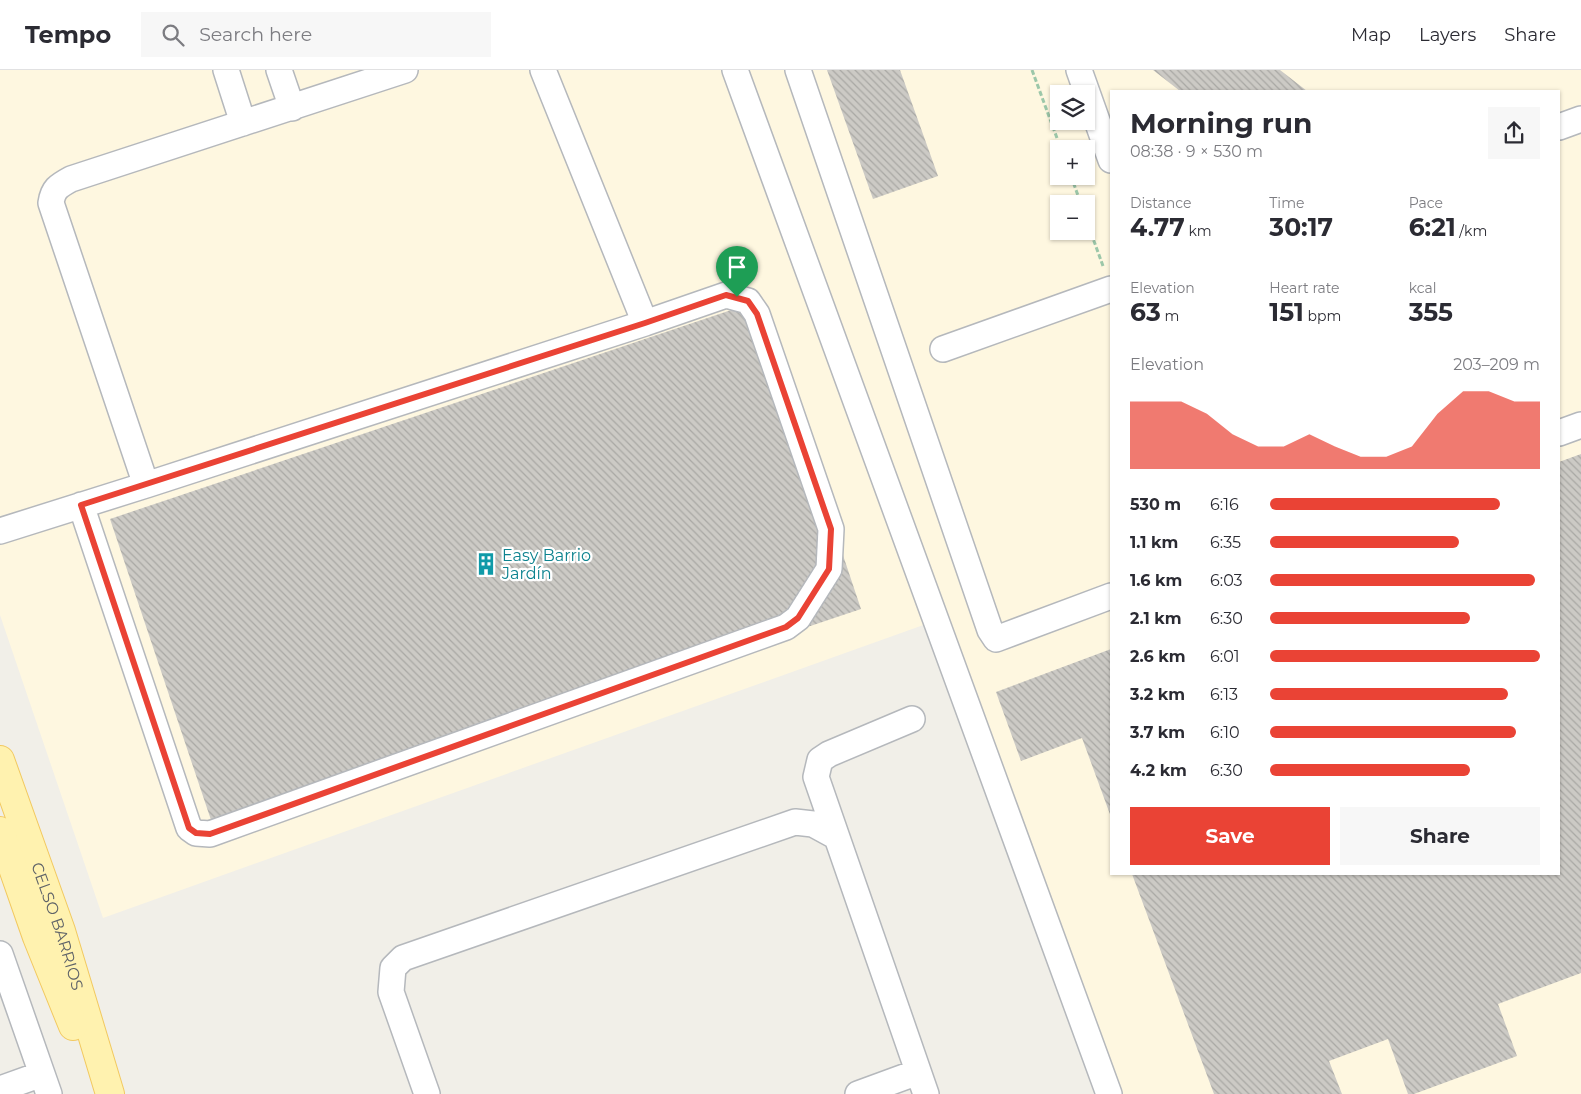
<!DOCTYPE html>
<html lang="en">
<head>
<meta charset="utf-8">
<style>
  body { margin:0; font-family:Montserrat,sans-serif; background:#f7f7f7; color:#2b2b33; height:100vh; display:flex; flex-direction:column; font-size:19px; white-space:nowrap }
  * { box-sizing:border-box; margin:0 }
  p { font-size:16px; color:#7c7c81 }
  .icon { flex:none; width:28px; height:28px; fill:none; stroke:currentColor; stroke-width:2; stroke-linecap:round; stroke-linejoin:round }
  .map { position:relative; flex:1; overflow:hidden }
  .details { position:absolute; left:1110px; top:20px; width:450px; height:785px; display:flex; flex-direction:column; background:#fff; border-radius:0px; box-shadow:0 1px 4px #0004 }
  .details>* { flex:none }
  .controls { position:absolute; left:1050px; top:15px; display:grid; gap:10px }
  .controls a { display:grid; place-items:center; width:45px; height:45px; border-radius:0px; background:#fff; box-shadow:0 1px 4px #0004; font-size:25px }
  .pin { position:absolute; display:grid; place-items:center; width:42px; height:42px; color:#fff; margin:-51px -21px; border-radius:50% 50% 50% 0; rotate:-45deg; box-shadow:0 0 5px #0007 }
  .pin .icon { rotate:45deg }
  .round { display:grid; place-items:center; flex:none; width:52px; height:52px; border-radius:0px; background:#f7f7f7 }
  .headline { display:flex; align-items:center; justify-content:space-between; height:85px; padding:0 20px }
  h1 { font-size:28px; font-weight:700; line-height:38px }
  .metrics { display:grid; grid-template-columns:repeat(3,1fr); gap:8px; height:85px; padding:5px 20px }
  .metrics div { display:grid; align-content:center }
  .metrics b { font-size:25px; font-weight:700 }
  .metrics small { font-size:14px; font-weight:400 }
  .metrics p { font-size:14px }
  .chart { height:140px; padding:10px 20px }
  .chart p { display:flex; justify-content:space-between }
  .chart svg { width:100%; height:90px; margin-top:5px; fill:#ea4335; opacity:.7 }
  .cta { display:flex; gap:10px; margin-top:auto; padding:10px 20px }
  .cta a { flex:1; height:58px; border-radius:0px; background:#ea4335; color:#fff; font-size:20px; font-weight:700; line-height:58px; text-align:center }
  .cta a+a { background:#f7f7f7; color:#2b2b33 }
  ul { padding:0 20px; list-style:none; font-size:16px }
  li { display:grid; grid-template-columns:80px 60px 1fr; align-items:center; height:38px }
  li i { height:12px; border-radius:6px; background:#ea4335 }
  header { display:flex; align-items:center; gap:30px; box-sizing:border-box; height:70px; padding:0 25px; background:#fff; border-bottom:1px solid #e1e1e2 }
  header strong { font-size:24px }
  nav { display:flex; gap:28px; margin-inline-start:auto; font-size:18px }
  .search { width:350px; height:45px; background:#f7f7f7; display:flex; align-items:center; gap:12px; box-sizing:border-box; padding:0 18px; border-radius:0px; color:#7c7c81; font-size:19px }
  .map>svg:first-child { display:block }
</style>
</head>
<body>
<header>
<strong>Tempo</strong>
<div class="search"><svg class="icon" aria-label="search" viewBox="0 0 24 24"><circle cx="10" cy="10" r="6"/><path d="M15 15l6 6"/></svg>Search here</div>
<nav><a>Map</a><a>Layers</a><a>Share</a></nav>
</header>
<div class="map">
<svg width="1581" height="1024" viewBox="0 0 1581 1024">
  <defs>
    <pattern id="building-back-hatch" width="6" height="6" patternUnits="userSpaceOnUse" patternTransform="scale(1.25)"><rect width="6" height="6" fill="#cccac5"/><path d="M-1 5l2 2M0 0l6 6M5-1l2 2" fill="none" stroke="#a9a8a4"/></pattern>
  </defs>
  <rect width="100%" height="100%" fill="#f1efe8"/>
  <path fill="#fef7e0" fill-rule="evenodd" d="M 0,0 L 1581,0 L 1581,1024 L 1102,1024 L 929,553 L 103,848 L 0,545 ZM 1111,21 L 1559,21 L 1559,804 L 1111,804 ZM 1059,24 L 1086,24 L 1086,51 L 1059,51 ZM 1059,79 L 1086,79 L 1086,106 L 1059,106 ZM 1059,134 L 1086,134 L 1086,161 L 1059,161 Z"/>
  <path fill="url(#building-back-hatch)" d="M 827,0 L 900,0 L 938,106 L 873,129 Z
    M 1153,0 L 1280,0 L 1307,21 L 1180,21 Z
    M 758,231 L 861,539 L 213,756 L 110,449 Z
    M 1581,384 L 1581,903 L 1498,934 L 1517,986 L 1414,1024 L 1408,1024 L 1388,969 L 1329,991 L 1342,1024 L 1214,1024 L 1132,804 L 1559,804 L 1559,392 Z
    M 1111,579 L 1111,747 L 1082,668 L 1021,691 L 996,622 Z"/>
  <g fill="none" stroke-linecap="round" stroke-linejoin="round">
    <defs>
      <path id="minor" d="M 226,0 L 243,53
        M 279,0 L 292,38
        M 405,0 L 71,109 C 58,116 53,119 51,133 L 146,415 L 645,253 L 543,0
        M 735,0 L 1109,1024
        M 798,0 L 990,560 L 996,569 L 1111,526
        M 1079,0 L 1111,90
        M 1559,57 L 1581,49
        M 943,279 L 1111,219
        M 1559,363 L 1581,355
        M 81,435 L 189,758 L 196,763 L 210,764 L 786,557 L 798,548 L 829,499 L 831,459 L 757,244 L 748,231 L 726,225 L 645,253
        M 0,461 L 146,415
        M 912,649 L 829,684 L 820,690 L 816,707 L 926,1024
        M 0,884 L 49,1024
        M 0,1019 L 42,1004
        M 427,1024 L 391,922 L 393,898 L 403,888 L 795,752 L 813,754 L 835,766
        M 858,1024 L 918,1002"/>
      <g id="major">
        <path id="s1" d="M 0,690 L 61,861 L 110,1024"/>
        <path d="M 0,761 L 37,867 L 73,956"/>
      </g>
    </defs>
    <use href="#minor" stroke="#b5b8bc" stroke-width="28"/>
    <use href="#major" stroke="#f2c960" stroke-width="30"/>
    <path stroke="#9cc7a9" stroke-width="3" stroke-dasharray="5 2.5" stroke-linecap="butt" d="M 1032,0 L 1061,79
      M 1071,106 L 1081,134
      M 1086,149 L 1103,196"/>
    <use href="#minor" stroke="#fff" stroke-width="25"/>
    <use href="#major" stroke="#fff2af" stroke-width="28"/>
  </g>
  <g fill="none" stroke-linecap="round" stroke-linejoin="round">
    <defs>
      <path id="route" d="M 726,225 L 748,231 L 757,244 L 831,459 L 829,499 L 798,548 L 786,557 L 210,764 L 196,763 L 189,758 L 81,435 L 645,253 Z"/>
    </defs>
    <use href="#route" stroke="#fff" stroke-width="10"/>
    <use href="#route" stroke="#ea4335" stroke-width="6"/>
  </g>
  <defs>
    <symbol id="building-bare" viewBox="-9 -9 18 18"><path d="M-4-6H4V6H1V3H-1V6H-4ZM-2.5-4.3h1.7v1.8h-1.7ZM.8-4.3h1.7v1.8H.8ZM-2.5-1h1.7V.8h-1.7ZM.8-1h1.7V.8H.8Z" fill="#0f9aa8" stroke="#fff" stroke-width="2.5" paint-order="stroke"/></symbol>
  </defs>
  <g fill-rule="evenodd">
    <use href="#building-bare" x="470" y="478" width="32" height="32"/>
  </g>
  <g text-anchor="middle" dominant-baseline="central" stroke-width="4.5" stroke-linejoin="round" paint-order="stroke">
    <g font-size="16" fill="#0d838f" stroke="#fff" text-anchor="start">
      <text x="502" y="485">Easy Barrio<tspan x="502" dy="18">Jardín</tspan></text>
    </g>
    <g font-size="16" fill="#5f6368" stroke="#fff">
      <text stroke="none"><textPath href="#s1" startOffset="176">CELSO BARRIOS</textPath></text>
    </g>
  </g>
</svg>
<div class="controls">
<a><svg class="icon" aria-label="layers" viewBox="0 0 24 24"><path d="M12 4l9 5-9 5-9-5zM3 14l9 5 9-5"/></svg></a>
<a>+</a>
<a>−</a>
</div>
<div class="pin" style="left:737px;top:227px;background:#1e9e55"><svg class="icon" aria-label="arrive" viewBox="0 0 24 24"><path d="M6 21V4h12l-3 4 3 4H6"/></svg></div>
<section class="details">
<div class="headline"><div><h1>Morning run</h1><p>08:38 · 9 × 530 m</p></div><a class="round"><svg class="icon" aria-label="share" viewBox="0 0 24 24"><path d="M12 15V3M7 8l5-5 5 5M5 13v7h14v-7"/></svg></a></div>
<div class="metrics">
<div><p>Distance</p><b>4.77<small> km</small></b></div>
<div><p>Time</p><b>30:17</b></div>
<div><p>Pace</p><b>6:21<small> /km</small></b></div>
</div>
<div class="metrics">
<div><p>Elevation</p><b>63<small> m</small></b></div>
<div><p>Heart rate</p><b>151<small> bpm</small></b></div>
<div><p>kcal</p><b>355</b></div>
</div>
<div class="chart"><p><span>Elevation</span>203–209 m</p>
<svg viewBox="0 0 160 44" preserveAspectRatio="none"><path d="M0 44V11L10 11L20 11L30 17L40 27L50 33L60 33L70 27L80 33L90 38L100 38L110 33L120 17L130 6L140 6L150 11L160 11V44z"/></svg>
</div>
<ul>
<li><b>530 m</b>6:16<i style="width:85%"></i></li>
<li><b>1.1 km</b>6:35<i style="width:70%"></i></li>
<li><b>1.6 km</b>6:03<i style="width:98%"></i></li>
<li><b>2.1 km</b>6:30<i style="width:74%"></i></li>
<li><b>2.6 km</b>6:01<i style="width:100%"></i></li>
<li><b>3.2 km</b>6:13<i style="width:88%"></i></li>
<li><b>3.7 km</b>6:10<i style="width:91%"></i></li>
<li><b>4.2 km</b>6:30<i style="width:74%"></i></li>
</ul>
<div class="cta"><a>Save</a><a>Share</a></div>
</section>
</div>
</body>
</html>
